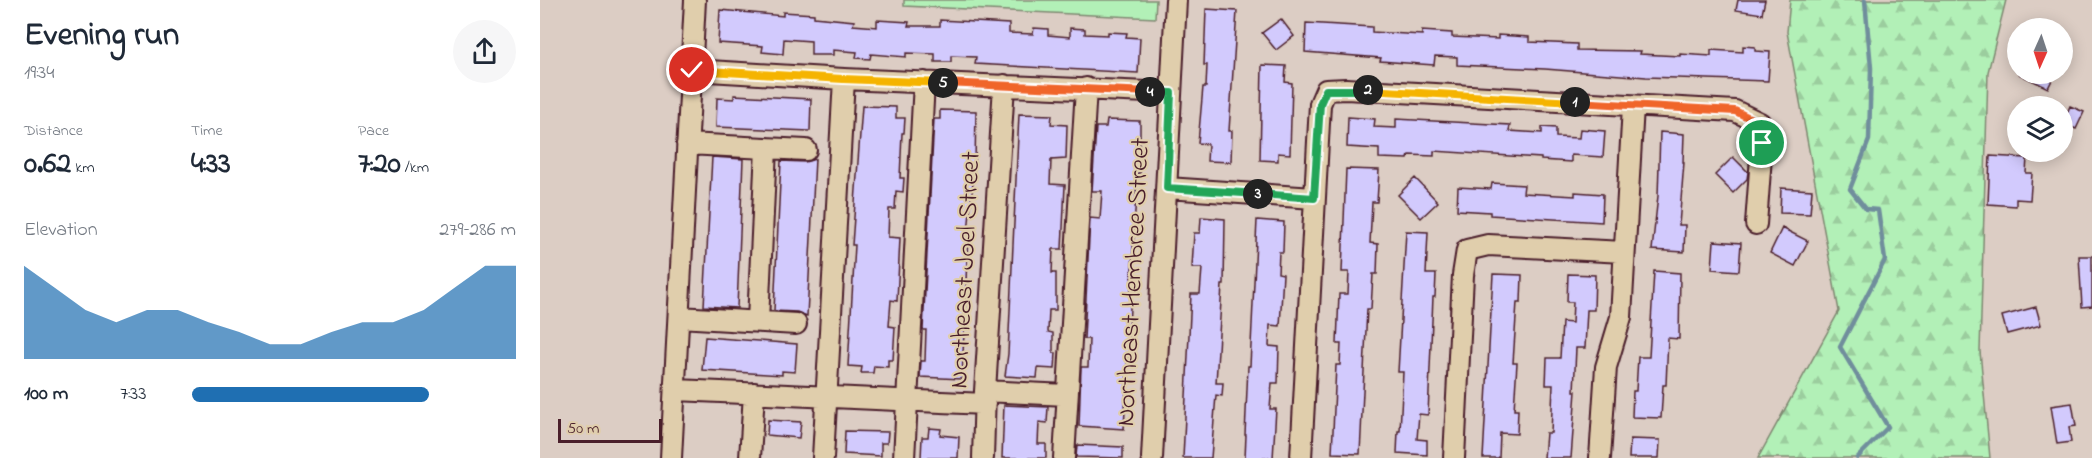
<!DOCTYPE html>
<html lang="en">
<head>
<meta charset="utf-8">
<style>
  body { margin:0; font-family:"Indie Flower",sans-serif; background:#f6f6f7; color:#1f2937; height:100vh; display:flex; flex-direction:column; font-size:22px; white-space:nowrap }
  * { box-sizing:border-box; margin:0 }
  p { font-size:20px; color:#747a83 }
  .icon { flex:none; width:33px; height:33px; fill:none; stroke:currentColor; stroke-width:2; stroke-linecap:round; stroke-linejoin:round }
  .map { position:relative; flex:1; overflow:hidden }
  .panel { display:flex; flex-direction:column; background:#fff; width:540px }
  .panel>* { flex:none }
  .needle { width:39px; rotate:183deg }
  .buttons { position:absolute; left:1467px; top:18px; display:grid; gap:12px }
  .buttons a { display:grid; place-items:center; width:66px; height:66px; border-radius:50%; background:#fff; box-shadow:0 3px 15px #0003; font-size:30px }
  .scale { position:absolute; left:18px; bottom:15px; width:104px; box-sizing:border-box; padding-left:6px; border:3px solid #4a1f2b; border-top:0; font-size:16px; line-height:21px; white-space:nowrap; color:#4a1f2b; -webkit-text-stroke:4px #e0ceac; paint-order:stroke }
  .pin { position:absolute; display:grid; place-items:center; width:51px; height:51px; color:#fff; margin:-26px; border:3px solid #fff; border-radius:50%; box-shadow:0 2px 6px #0007 }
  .km { position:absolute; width:30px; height:30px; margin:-15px; border-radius:50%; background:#222; color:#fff; font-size:16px; line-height:30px; text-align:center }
  .round { display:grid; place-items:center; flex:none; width:63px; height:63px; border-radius:32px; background:#f6f6f7 }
  .head { display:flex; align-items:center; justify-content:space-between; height:102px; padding:0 24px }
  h1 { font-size:33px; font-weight:700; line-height:45px }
  .stats { display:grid; grid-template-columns:repeat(3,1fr); gap:9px; height:102px; padding:6px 24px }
  .stats div { display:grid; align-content:center }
  .stats b { font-size:30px; font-weight:700 }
  .stats small { font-size:16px; font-weight:400 }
  .stats p { font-size:16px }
  .chart { height:168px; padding:12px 24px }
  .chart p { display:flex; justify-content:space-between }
  .chart svg { width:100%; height:108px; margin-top:6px; fill:#1f6fb2; opacity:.7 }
  ul { padding:0 24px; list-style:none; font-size:20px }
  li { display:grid; grid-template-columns:96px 72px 1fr; align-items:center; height:45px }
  li i { height:15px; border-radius:8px; background:#1f6fb2 }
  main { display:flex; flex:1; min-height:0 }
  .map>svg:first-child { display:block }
</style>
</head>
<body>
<main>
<section class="panel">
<div class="head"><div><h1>Evening run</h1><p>19:34</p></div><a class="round"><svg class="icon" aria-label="share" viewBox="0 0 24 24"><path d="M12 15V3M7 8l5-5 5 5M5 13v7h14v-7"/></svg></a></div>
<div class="stats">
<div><p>Distance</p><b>0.62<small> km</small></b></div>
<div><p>Time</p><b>4:33</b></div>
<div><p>Pace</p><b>7:20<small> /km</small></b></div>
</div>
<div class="chart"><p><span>Elevation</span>279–286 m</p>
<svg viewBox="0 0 160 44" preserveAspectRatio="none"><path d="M0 44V6L10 15L20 24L30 29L40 24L50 24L60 29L70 33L80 38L90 38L100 33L110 29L120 29L130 24L140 15L150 6L160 6V44z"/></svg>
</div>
<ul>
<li><b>100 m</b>7:33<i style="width:73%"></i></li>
</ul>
</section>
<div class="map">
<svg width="1552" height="458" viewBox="0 0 1552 458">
  <defs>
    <pattern id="forest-firs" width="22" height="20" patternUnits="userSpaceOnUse" patternTransform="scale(1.5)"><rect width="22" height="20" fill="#b2f0b7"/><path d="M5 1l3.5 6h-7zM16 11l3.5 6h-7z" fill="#9bcd9e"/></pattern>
  </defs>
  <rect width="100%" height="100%" fill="#dccdc4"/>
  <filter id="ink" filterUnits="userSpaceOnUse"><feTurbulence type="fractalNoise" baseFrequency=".0167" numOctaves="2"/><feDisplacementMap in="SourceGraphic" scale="12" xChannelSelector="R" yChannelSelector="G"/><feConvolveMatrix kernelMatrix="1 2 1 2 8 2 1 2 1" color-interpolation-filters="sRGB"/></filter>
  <g filter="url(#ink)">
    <path fill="url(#forest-firs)" stroke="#7e8871" stroke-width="1.5" d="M 1250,0 L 1466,0 L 1448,72 L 1440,351 L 1450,458 L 1218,458 L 1299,311 L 1247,32 Z"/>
    <path fill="#b2f0b7" stroke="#7e8871" stroke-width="1.5" d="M 364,0 L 616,0 L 615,18 L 364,6 Z"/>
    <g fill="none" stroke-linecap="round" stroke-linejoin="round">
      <path stroke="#708e9c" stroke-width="4.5" d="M 1317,458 L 1348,427 L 1300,347 L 1345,260 L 1338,210 L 1326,209 L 1310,189 L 1329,140 L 1331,68 L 1325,0"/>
    </g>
    <path fill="#d2cafd" stroke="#4a1f2b" stroke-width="1.5" d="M 1198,0 L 1225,0 L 1222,14 L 1196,10 Z
      M 666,9 L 697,11 L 689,131 L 692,131 L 691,162 L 667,161 L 668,144 L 658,143 L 663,87 L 666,87 L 667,65 L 664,65 Z
      M 180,10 L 243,16 L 243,12 L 274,14 L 274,17 L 314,21 L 313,25 L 337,27 L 337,20 L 369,22 L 368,26 L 400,26 L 400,20 L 469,24 L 469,33 L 493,34 L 494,28 L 508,29 L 508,35 L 530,37 L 530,28 L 545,29 L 545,34 L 568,35 L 568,32 L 587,33 L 586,37 L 600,38 L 598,73 L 435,64 L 436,57 L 411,56 L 411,62 L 395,62 L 395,54 L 366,53 L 366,57 L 331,54 L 330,59 L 316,58 L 317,52 L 293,50 L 293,55 L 271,55 L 271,41 L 244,39 L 243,54 L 222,52 L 223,46 L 178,43 Z
      M 741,19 L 754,36 L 736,50 L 722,33 Z
      M 766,23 L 832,27 L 832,32 L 882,35 L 882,31 L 912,33 L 912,37 L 958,39 L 958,35 L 989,37 L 989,42 L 1037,44 L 1037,50 L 1101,51 L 1100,54 L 1140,56 L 1140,54 L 1171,56 L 1171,50 L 1203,52 L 1203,46 L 1215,47 L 1215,51 L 1230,52 L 1228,81 L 1106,77 L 1005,69 L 917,65 L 917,57 L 895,56 L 894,65 L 880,64 L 840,61 L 841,58 L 765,52 Z
      M 722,65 L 746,66 L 745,82 L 752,83 L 750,154 L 738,153 L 738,161 L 720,160 Z
      M 1479,74 L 1515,74 L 1508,88 Z
      M 194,95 L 271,99 L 270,131 L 176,127 L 177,98 L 194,99 Z
      M 322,106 L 356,107 L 356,118 L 365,118 L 364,133 L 362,133 L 360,178 L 364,178 L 363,192 L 356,191 L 355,209 L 349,209 L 348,237 L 360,238 L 357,301 L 351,300 L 349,326 L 355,327 L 353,360 L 348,360 L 348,367 L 334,366 L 333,373 L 321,373 L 322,367 L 308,366 L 315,245 L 312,245 Z
      M 1530,106 L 1544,112 L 1536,129 L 1523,123 Z
      M 400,110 L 436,111 L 435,162 L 428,232 L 422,379 L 380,377 L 381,361 L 385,361 L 386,330 L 383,330 L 394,119 L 400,119 Z
      M 479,114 L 512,115 L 511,124 L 527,125 L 526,159 L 511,160 L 510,184 L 525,185 L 522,249 L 513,249 L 512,273 L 516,273 L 516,310 L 509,310 L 508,332 L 513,333 L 513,353 L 516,353 L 515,369 L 498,368 L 497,378 L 465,376 L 468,354 Z
      M 808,117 L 835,119 L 834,127 L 856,128 L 856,119 L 970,125 L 969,131 L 1002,133 L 1002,127 L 1016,128 L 1016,137 L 1039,138 L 1040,129 L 1065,131 L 1063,157 L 1031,155 L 1031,162 L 1001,160 L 1001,158 L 894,151 L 894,156 L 869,155 L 868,159 L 839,158 L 839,149 L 807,147 Z
      M 567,120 L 600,121 L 600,173 L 597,173 L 589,327 L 590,352 L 588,352 L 584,429 L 539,426 L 541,367 L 548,367 L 549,339 L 544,339 L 550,218 L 560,219 L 562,191 L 552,191 L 556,127 L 566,127 Z
      M 1120,132 L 1144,134 L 1143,162 L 1144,162 L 1139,225 L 1145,225 L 1144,252 L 1112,250 L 1118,196 Z
      M 1450,156 L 1487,158 L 1486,173 L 1492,173 L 1490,200 L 1476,199 L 1476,206 L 1448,204 Z
      M 172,157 L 203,159 L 197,308 L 164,306 Z
      M 1193,157 L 1208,172 L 1207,179 L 1193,193 L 1175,175 Z
      M 275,159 L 267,316 L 257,312 L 234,311 L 241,161 L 265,162 Z
      M 806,169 L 839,170 L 837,202 L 832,202 L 830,243 L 838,244 L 837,274 L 833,274 L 831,309 L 827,309 L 820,454 L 792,453 L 796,365 L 800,365 L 801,344 L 797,344 L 799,294 L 808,294 L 809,272 L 802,272 Z
      M 875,178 L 898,202 L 881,218 L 858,195 Z
      M 952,183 L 984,185 L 983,193 L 1035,196 L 1035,192 L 1063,194 L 1062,222 L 950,215 L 950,212 L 917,210 L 918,187 L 951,189 Z
      M 1241,188 L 1272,190 L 1270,214 L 1240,213 Z
      M 661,217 L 685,219 L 684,285 L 682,285 L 676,383 L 683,383 L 682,396 L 676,395 L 671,458 L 643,458 L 651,294 L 660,294 L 662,268 L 652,268 L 654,233 L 660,233 Z
      M 717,220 L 744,222 L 743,252 L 739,252 L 738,273 L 743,274 L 740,326 L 730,325 L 729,346 L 739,347 L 738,383 L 732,383 L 730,409 L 736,409 L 733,458 L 705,458 L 706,435 L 705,435 L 708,366 L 710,366 Z
      M 1242,228 L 1268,241 L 1255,266 L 1230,253 Z
      M 866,231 L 888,232 L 886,274 L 896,274 L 895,297 L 893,297 L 888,415 L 879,414 L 877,439 L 887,440 L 887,455 L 857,453 L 858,431 L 860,431 L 863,372 L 858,372 Z
      M 1174,241 L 1201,243 L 1199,271 L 1172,269 Z
      M 1539,256 L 1552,256 L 1552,306 L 1542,307 Z
      M 1114,271 L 1140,273 L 1139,339 L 1128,338 L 1126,385 L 1123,385 L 1121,418 L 1092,417 L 1093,391 L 1096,391 L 1098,357 L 1109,357 Z
      M 953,274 L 982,275 L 981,302 L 977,302 L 973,363 L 977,363 L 974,410 L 978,410 L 977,434 L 960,433 L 959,458 L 943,458 Z
      M 1028,274 L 1055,275 L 1054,310 L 1047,310 L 1045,348 L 1036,348 L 1034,391 L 1036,391 L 1031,458 L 1004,458 L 1006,433 L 1011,433 L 1013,385 L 1006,385 L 1007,358 L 1020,358 L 1022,322 L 1032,323 L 1033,302 L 1027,302 Z
      M 1496,307 L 1501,325 L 1467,334 L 1462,316 Z
      M 165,337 L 257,344 L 255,372 L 242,371 L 242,375 L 162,370 Z
      M 1532,403 L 1536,426 L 1529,427 L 1531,442 L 1517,444 L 1511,406 Z
      M 464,405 L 508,407 L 507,423 L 499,422 L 498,444 L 506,444 L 506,458 L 462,458 Z
      M 228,420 L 261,422 L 259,438 L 227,435 Z
      M 389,428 L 401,429 L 400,435 L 419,437 L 418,458 L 381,458 L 382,437 L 388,437 Z
      M 305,431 L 348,432 L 347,443 L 341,443 L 341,456 L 304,454 Z
      M 1090,439 L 1120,440 L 1119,458 L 1089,458 Z
      M 537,445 L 583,447 L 583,458 L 536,457 Z"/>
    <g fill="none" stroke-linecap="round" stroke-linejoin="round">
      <defs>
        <path id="minor" d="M 152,70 L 304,79 L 631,93
          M 147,144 L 266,150
          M 627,188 L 774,198
          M 139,317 L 256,324
          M 218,321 L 226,148
          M 136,390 L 445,404
          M 445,391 L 527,395
          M 131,458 L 155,0
          M 210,458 L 214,393
          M 283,458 L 304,79
          M 364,458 L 384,82
          M 443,458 L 445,391 L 464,85
          M 524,458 L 546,88
          M 612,458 L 636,0
          M 761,458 L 780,104 L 786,90 L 806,89 L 1195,111 L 1220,123 L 1222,143 L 1216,224
          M 914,458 L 923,275 L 927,250 L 948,245 L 1084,252
          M 1060,458 L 1066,367 L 1081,317 L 1093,106"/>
      </defs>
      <use href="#minor" stroke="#4a1f2b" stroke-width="24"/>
      <use href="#minor" stroke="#e0ceac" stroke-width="20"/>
    </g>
  </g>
  <g fill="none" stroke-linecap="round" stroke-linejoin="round" filter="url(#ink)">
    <defs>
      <path id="split-1" d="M 1035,102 L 1195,111 L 1220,123 L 1222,143"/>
      <path id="split-2" d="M 828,90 L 1035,102"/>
      <path id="split-3" d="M 718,194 L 774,198 L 780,104 L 786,90 L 828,90"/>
      <path id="split-4" d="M 610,92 L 631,93 L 627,188 L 718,194"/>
      <path id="split-5" d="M 403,83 L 610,92"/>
      <path id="split-6" d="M 152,70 L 303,79 L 403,83"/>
    </defs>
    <use href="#split-1" stroke="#fff" stroke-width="12"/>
    <use href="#split-2" stroke="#fff" stroke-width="12"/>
    <use href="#split-3" stroke="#fff" stroke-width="12"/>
    <use href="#split-4" stroke="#fff" stroke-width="12"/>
    <use href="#split-5" stroke="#fff" stroke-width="12"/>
    <use href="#split-6" stroke="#fff" stroke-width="12"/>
    <use href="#split-1" stroke="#f0652b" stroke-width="8"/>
    <use href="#split-2" stroke="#f5b400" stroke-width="8"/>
    <use href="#split-3" stroke="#22a559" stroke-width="8"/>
    <use href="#split-4" stroke="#22a559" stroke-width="8"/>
    <use href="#split-5" stroke="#f0652b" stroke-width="8"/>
    <use href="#split-6" stroke="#f5b400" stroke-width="8"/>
  </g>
  <g text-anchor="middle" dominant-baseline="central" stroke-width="4.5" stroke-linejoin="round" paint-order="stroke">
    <g font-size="27" fill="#4a1f2b" stroke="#e0ceac">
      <text transform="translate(426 270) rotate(-87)">Northeast Joel Street</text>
      <text transform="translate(594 282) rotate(-87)">Northeast Hembree Street</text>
    </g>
  </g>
</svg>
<div class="buttons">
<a><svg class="needle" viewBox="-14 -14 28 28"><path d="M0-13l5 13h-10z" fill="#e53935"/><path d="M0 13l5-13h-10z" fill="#747a83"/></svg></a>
<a><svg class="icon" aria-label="layers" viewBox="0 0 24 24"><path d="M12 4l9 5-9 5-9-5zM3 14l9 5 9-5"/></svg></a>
</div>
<div class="scale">50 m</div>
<div class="pin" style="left:1222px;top:143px;background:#1e9e55"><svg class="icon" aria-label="arrive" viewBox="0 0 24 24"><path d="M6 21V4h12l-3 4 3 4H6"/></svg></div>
<div class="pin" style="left:152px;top:70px;background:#d93025"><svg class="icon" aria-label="check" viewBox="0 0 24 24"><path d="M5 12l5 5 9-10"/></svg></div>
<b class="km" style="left:1035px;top:102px">1</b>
<b class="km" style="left:828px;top:90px">2</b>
<b class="km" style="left:718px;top:194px">3</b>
<b class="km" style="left:610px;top:92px">4</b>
<b class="km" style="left:403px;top:83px">5</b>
</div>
</main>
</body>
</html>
